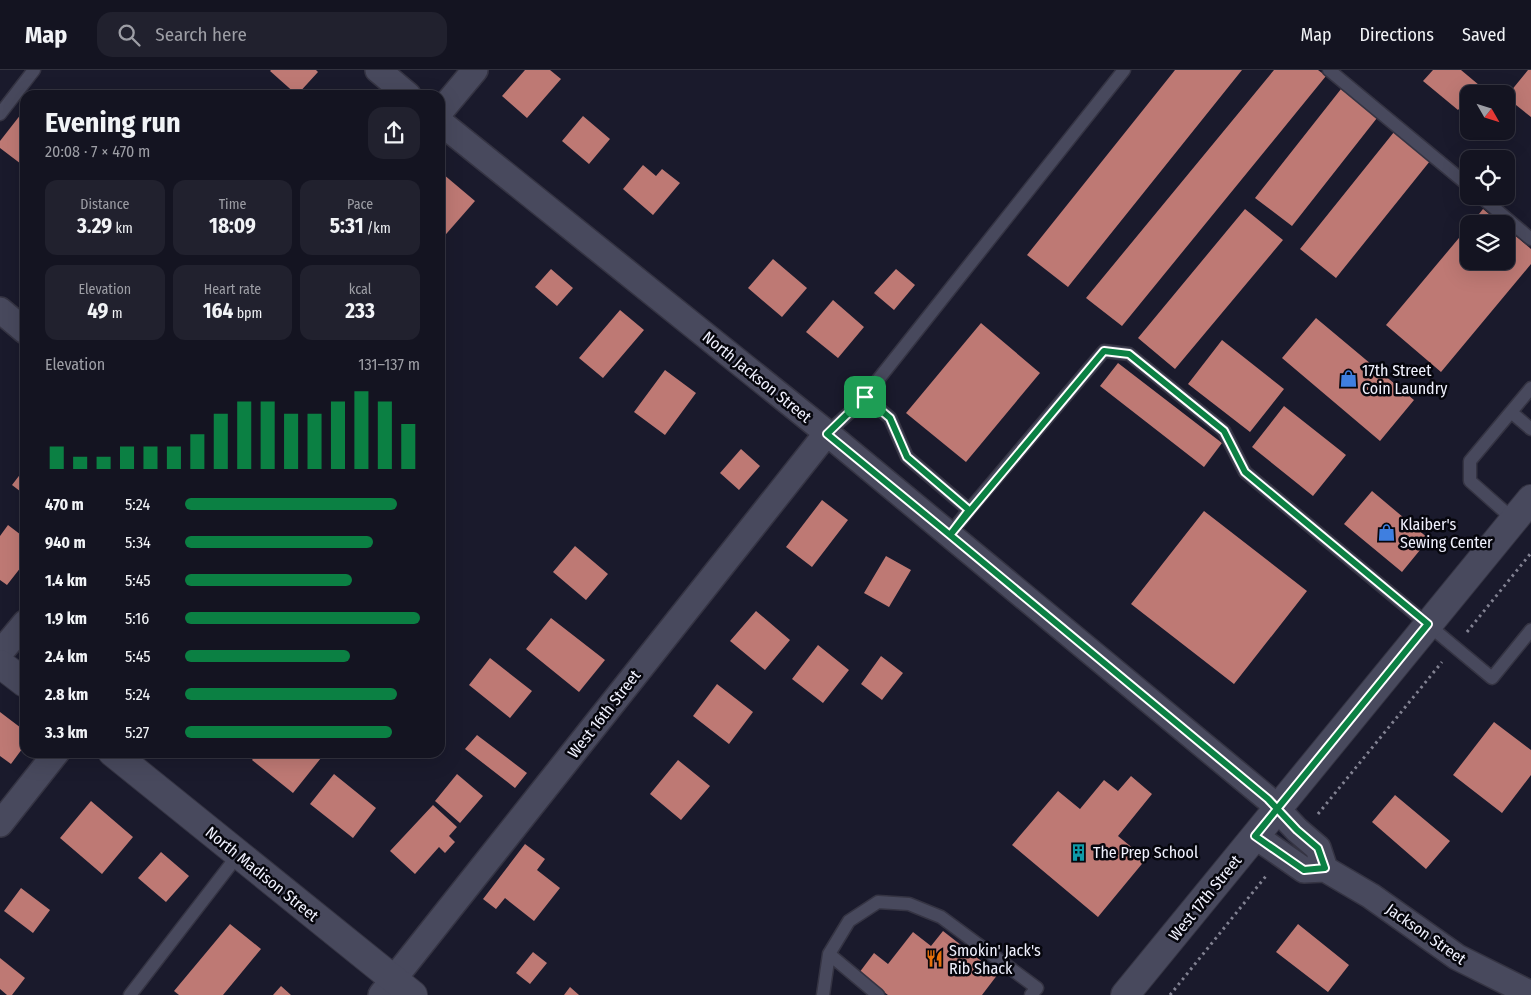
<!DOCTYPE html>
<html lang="en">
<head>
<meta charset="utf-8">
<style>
  body { margin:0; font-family:"Fira Sans Condensed",sans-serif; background:#21212e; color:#f1f3f6; height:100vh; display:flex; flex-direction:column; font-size:19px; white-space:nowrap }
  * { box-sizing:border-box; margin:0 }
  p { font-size:16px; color:#9d9ea5 }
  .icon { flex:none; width:28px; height:28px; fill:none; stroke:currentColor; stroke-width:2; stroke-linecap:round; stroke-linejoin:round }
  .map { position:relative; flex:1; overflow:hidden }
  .sheet { position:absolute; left:20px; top:20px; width:425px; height:668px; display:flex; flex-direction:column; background:#141421; border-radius:15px; box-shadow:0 5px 20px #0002,0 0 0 1px #33333f }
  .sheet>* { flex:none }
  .needle { width:32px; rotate:129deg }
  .buttons { position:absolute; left:1460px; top:15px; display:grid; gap:10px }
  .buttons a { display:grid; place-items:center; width:55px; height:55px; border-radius:10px; background:#141421; box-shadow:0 5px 20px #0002,0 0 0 1px #33333f; font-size:25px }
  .pin { position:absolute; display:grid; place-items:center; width:42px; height:42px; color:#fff; margin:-21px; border-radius:10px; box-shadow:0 2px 8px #0006 }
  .round { display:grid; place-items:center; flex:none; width:52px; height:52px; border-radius:15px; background:#21212e }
  .summary { display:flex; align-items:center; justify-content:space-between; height:85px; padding:0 25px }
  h1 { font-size:28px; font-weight:700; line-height:38px }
  .figures { display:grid; grid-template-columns:repeat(3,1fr); gap:8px; height:85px; padding:5px 25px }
  .figures div { display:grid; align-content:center; border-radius:12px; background:#21212e; text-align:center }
  .figures b { font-size:21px; font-weight:700 }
  .figures small { font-size:14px; font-weight:400 }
  .figures p { font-size:14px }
  .chart { height:140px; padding:10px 25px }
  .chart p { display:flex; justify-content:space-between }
  .chart svg { width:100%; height:90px; margin-top:5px; stroke:#0b8043; stroke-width:6 }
  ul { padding:0 25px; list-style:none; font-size:16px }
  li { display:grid; grid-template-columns:80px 60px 1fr; align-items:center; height:38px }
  li i { height:12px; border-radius:6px; background:#0b8043 }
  header { display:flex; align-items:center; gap:30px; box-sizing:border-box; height:70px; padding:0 25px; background:#141421; border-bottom:1px solid #33333f }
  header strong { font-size:24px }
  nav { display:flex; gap:28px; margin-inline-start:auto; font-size:18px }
  .search { width:350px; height:45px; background:#21212e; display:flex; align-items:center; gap:12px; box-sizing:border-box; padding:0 18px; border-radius:15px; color:#9d9ea5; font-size:19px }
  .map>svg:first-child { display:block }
</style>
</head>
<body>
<header>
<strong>Map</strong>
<div class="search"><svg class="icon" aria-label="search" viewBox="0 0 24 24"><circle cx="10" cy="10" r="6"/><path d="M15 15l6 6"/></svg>Search here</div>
<nav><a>Map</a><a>Directions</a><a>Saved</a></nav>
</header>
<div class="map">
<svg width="1531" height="925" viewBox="0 0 1531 925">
  <rect width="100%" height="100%" fill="#1a1a2c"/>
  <path fill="#be7974" d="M 271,0 L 316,0 L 318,2 L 297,25 L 270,1 Z
    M 525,0 L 550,0 L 561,9 L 527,48 L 502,26 Z
    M 1175,0 L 1242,0 L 1068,217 L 1027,185 Z
    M 1274,0 L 1318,0 L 1326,6 L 1122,256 L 1086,228 Z
    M 1433,0 L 1461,0 L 1479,15 L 1472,24 L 1469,24 L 1469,28 L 1458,40 L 1423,11 Z
    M 1528,0 L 1531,0 L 1531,47 L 1506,27 Z
    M 1341,19 L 1377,48 L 1292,156 L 1255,128 Z
    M 25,39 L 25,97 L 0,78 L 0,71 Z
    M 583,46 L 610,69 L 589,94 L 562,71 Z
    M 1394,62 L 1430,91 L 1336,208 L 1300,179 Z
    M 643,95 L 656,106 L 662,99 L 680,113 L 653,145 L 623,119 Z
    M 443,104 L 475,131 L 440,171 L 440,108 Z
    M 1245,139 L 1283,170 L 1175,299 L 1138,268 Z
    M 1483,139 L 1501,154 L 1471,154 Z
    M 1469,156 L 1469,191 L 1506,191 L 1506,158 L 1531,179 L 1531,194 L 1441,302 L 1386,255 Z
    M 773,189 L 807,218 L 782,247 L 748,218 Z
    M 551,199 L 573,218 L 557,236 L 535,217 Z
    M 896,199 L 915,215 L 894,240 L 874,223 Z
    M 833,230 L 864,257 L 838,288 L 806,262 Z
    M 620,240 L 644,260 L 603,308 L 579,288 Z
    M 1316,248 L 1414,330 L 1380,371 L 1282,288 Z
    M 981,253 L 1040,303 L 966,392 L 906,343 Z
    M 1222,270 L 1284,319 L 1250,362 L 1188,314 Z
    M 1118,293 L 1222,373 L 1204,397 L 1100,316 Z
    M 665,300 L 696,323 L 665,365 L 634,342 Z
    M 1284,336 L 1346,385 L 1313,426 L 1252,377 Z
    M 741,379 L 760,396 L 739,420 L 720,403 Z
    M 25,398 L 25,425 L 12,415 Z
    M 1372,421 L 1429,469 L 1402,502 L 1344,454 Z
    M 822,430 L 848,450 L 812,497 L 786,477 Z
    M 1204,441 L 1307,521 L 1234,614 L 1131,534 Z
    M 8,455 L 25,468 L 25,492 L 7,515 L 0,510 L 0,466 Z
    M 575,476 L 608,504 L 586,530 L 553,502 Z
    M 886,486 L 911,500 L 889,537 L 864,523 Z
    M 756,541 L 790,570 L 765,600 L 730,571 Z
    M 551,548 L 605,590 L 579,622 L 526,579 Z
    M 818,575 L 849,600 L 823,633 L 792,609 Z
    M 881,586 L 903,603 L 882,630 L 861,614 Z
    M 490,588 L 532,621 L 510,648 L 469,615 Z
    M 717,614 L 753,642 L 729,674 L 693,646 Z
    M 0,642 L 25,661 L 25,675 L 11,694 L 0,686 Z
    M 1494,652 L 1531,680 L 1531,705 L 1502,743 L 1453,705 Z
    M 477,665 L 527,703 L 515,718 L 465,679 Z
    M 258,682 L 315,682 L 321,688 L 293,723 L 252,690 Z
    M 678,690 L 710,716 L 681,750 L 650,724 Z
    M 334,704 L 376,738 L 353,768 L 310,734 Z
    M 457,704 L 483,726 L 460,753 L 435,731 Z
    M 1131,706 L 1152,724 L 1118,766 L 1146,789 L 1098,847 L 1012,775 L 1058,721 L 1080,739 L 1104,710 L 1118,721 Z
    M 1395,725 L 1450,771 L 1426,799 L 1372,752 Z
    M 91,731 L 133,767 L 102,804 L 60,768 Z
    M 433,735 L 457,757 L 449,766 L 455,772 L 445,783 L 439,777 L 415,804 L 390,781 Z
    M 525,774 L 545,789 L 537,800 L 560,818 L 534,851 L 505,828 L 496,839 L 483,829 Z
    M 161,782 L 189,806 L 166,832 L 138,808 Z
    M 21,818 L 50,840 L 33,863 L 4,841 Z
    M 230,854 L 261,879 L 223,925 L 179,925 L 174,921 Z
    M 1298,854 L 1349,895 L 1328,922 L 1276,882 Z
    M 943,861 L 998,904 L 982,925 L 888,925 L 859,903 L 874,883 L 888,894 L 913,862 L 931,876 Z
    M 533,882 L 547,893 L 530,914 L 516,903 Z
    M 0,888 L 25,908 L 12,925 L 7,925 L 0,919 Z
    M 281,916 L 291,925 L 273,925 Z
    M 570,917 L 579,925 L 564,925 Z"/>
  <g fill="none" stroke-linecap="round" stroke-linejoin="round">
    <defs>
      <path id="service" d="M 1329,0 L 1469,116
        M 0,44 L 34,0
        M 1480,126 L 1531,169
        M 865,327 L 890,348 L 907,387 L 969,440 L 949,465
        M 1511,342 L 1531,359
        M 827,363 L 858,335 L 1124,0
        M 969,440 L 1104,281 L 1129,284 L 1224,361 L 1245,402 L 1492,608 L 1531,560
        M 1514,450 L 1470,411 L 1470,391 L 1531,318
        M 829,884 L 878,925
        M 130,925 L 238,785
        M 823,925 L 829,884 L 849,851 L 878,832 L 909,834 L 941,847 L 1037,918 L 1031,925"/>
      <path id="minor" d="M 378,0 L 408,25
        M 440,42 L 475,0
        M 440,52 L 827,363 L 1268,729 L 1297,760 L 1318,778 L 1325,799
        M 0,240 L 25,261
        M 0,583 L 25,553
        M 0,754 L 57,682
        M 1255,766 L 1304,800 L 1325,799 L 1371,826 L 1457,887 L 1531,924
        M 381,925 L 827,363"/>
      <path id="tertiary" d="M 0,594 L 25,613
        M 112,682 L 413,925"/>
      <path id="secondary" d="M 1125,925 L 1531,429"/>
    </defs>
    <use href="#service" stroke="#353443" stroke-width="15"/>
    <use href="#minor" stroke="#353443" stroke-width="28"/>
    <use href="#tertiary" stroke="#353443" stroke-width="30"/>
    <use href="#secondary" stroke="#353443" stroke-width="30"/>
    <path stroke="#828292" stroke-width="3" stroke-dasharray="2.5 4" stroke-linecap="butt" d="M 1467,562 L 1531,483
      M 1318,744 L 1442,592
      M 1170,925 L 1266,806"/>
    <use href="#service" stroke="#48495d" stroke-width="12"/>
    <use href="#minor" stroke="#48495d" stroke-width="25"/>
    <use href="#tertiary" stroke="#48495d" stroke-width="28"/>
    <use href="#secondary" stroke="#48495d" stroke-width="28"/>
  </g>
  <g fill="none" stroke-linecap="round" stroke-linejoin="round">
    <defs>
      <path id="route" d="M 865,327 L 890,348 L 907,387 L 969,440 L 950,465 L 1268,729 L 1297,760 L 1318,778 L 1325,798 L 1304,800 L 1255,766 C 1312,696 1370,625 1428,554 L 1245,402 L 1224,361 L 1129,284 L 1104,281 L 950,465 L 827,364 L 865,327"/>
    </defs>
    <use href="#route" stroke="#fff" stroke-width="10"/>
    <use href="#route" stroke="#0b8043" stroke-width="6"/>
  </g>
  <defs>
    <symbol id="shop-bare" viewBox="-9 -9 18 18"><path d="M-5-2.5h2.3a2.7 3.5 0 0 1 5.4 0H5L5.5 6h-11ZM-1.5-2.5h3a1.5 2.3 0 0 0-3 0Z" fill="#3f7fe0" stroke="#06060d" stroke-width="2.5" paint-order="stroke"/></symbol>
    <symbol id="building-bare" viewBox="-9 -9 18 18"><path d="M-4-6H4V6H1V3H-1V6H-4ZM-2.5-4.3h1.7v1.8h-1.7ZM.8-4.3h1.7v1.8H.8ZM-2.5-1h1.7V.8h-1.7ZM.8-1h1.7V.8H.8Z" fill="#0f9aa8" stroke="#06060d" stroke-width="2.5" paint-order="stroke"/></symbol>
    <symbol id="restaurant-bare" viewBox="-9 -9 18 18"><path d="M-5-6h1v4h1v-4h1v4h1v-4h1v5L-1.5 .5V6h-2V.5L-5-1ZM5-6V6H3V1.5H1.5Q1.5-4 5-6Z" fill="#e8710a" stroke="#06060d" stroke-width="2.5" paint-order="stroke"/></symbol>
  </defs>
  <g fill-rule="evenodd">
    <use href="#shop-bare" x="1336" y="296" width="25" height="25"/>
    <use href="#shop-bare" x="1374" y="450" width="25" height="25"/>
    <use href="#building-bare" x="1066" y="770" width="25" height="25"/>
    <use href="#restaurant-bare" x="922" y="876" width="25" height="25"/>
  </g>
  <g text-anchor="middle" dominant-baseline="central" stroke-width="5" stroke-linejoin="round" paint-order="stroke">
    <g font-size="16" fill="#f0f1fe" stroke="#06060d" text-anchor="start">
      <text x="1362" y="300">17th Street<tspan x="1362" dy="18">Coin Laundry</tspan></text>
      <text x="1400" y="454">Klaiber's<tspan x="1400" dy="18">Sewing Center</tspan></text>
      <text x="1093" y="782">The Prep School</text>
      <text x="949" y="880">Smokin' Jack's<tspan x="949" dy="18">Rib Shack</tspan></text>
    </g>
    <g font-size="16" fill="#f0f1fe" stroke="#06060d">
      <text transform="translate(757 307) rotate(39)">North Jackson Street</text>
      <text transform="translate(604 644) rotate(-52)">West 16th Street</text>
      <text transform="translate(262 804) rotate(39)">North Madison Street</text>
      <text transform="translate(1205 828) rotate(-51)">West 17th Street</text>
      <text transform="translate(1426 864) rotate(35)">Jackson Street</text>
    </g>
  </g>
</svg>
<div class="buttons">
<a><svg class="needle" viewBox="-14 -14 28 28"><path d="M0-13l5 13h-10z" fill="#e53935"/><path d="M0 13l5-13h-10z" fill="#9d9ea5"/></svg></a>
<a><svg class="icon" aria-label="locate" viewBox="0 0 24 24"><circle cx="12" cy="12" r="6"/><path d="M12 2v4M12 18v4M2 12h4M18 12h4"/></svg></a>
<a><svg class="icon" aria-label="layers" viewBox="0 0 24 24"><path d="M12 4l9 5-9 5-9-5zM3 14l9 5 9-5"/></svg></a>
</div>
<div class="pin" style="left:865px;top:327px;background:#1e9e55"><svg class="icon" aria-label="arrive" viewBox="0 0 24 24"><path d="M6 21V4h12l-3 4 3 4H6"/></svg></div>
<section class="sheet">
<div class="summary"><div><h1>Evening run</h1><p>20:08 · 7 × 470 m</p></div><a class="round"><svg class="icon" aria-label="share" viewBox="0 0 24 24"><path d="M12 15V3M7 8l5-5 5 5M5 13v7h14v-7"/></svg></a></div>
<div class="figures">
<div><p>Distance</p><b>3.29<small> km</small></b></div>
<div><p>Time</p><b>18:09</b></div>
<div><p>Pace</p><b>5:31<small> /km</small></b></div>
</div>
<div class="figures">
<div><p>Elevation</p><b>49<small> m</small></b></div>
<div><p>Heart rate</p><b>164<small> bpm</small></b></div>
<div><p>kcal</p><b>233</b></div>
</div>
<div class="chart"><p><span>Elevation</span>131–137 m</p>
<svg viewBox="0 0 160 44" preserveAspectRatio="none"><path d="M5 44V33M15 44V38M25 44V38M35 44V33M45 44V33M55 44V33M65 44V27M75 44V17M85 44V11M95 44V11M105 44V17M115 44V17M125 44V11M135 44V6M145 44V11M155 44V22"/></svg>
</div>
<ul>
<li><b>470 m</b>5:24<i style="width:90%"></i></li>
<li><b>940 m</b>5:34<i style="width:80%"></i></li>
<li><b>1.4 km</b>5:45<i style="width:71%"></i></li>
<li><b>1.9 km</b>5:16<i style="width:100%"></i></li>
<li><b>2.4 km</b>5:45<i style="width:70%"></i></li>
<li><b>2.8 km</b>5:24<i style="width:90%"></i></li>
<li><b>3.3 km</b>5:27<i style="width:88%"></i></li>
</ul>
</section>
</div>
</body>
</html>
